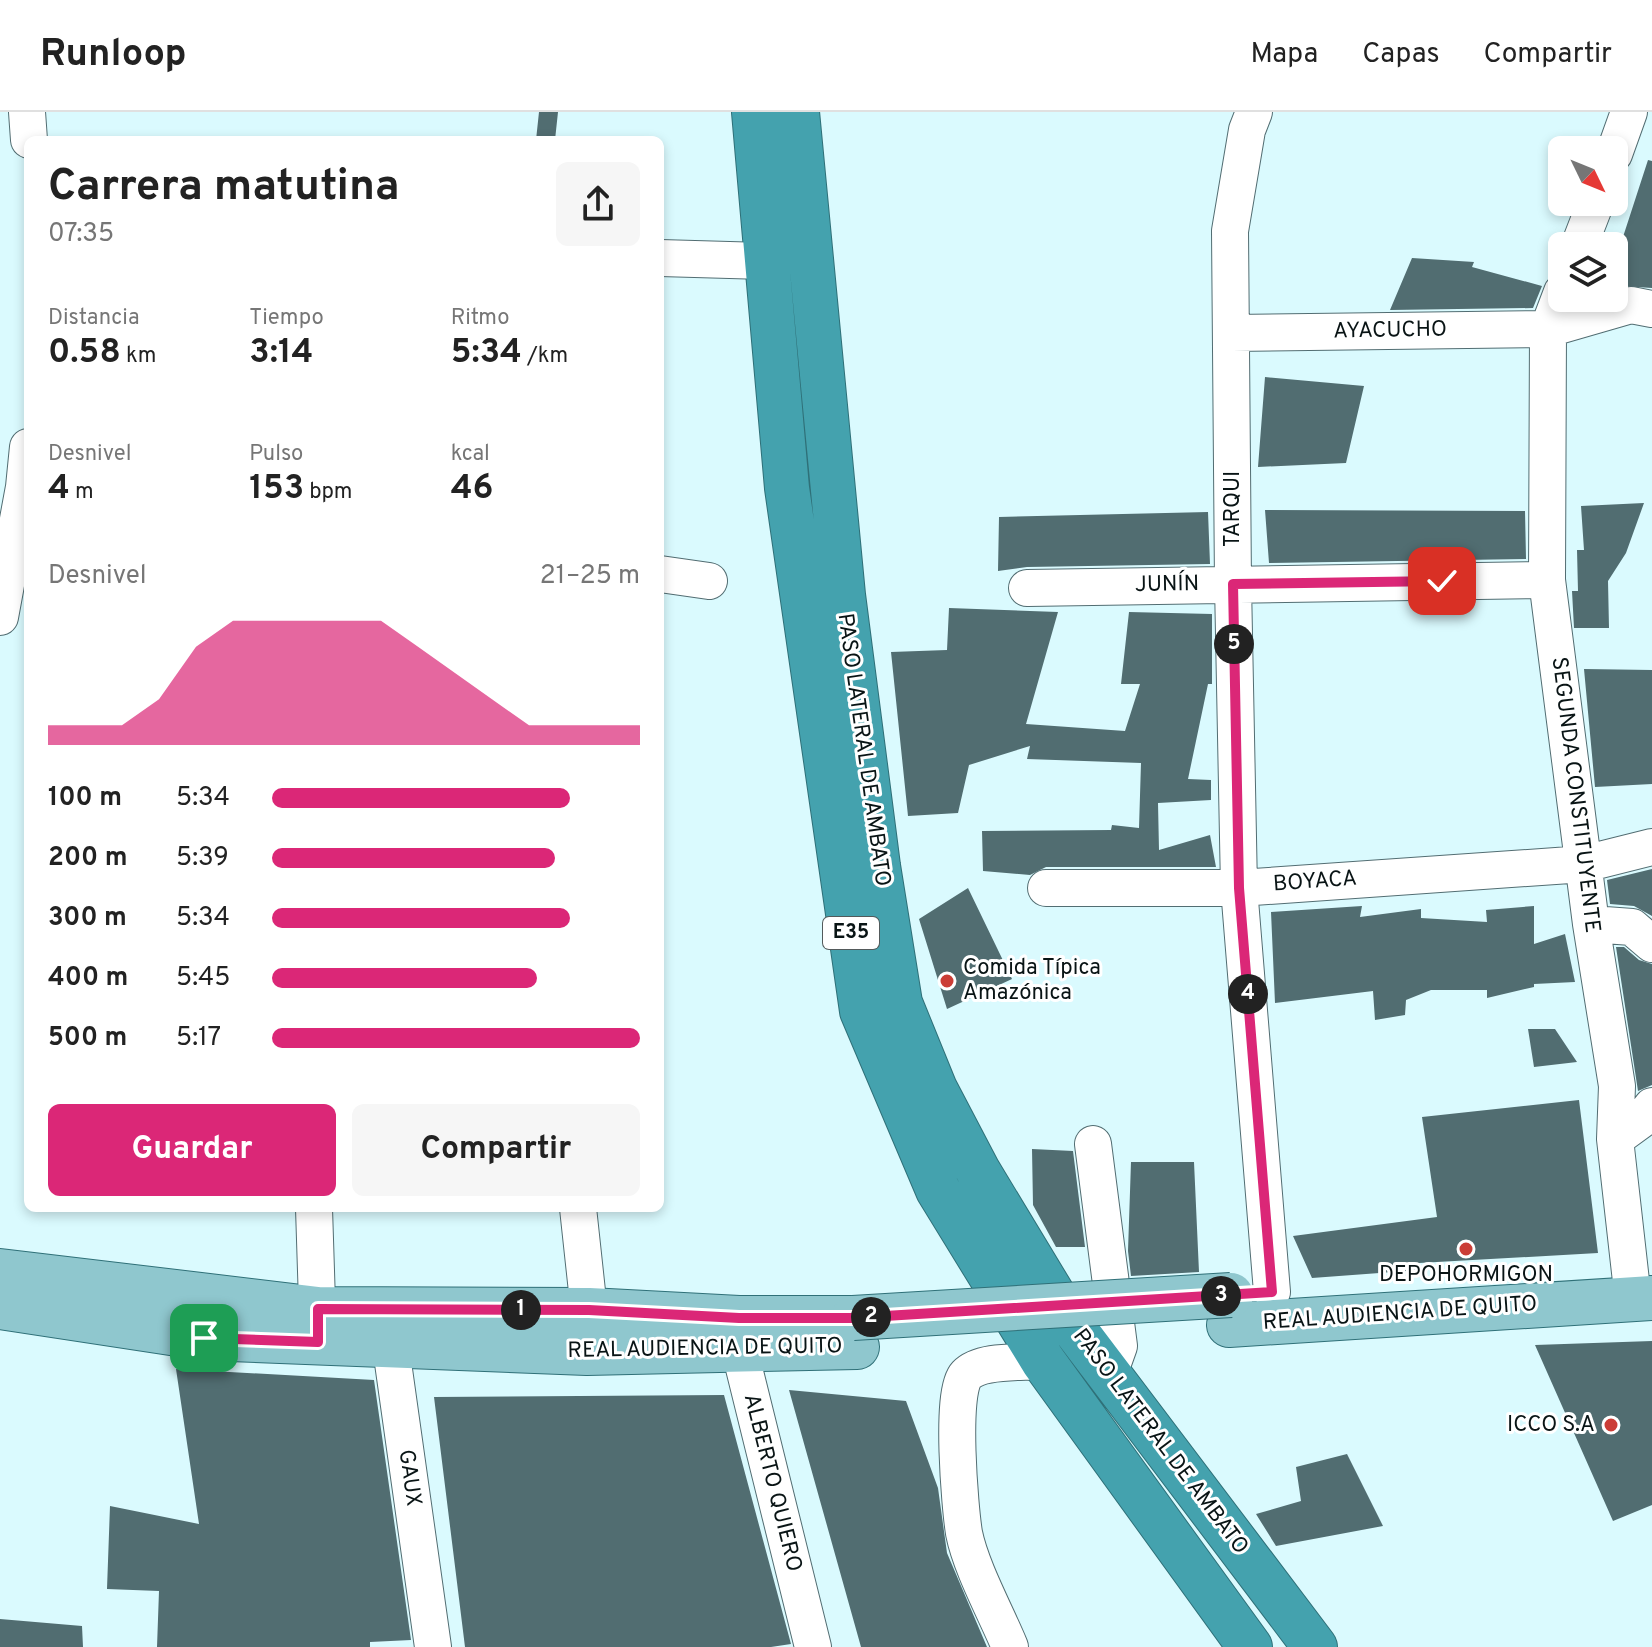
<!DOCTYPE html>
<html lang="es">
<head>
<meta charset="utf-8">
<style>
  body { margin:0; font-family:Overpass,sans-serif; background:#f6f6f6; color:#222; height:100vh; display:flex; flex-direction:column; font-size:30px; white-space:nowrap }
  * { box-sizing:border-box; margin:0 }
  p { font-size:26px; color:#767676 }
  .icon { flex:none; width:44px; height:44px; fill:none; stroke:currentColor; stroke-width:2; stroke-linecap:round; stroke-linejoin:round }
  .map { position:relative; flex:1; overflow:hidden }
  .panel { position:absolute; left:24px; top:24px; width:640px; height:1076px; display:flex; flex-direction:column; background:#fff; border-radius:12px; box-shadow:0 4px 12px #0003 }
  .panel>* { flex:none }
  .needle { width:52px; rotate:133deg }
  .fabs { position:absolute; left:1548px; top:24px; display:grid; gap:16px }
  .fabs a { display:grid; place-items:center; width:80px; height:80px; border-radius:12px; background:#fff; box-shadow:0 4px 12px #0003; font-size:40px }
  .pin { position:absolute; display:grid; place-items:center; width:68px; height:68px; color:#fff; margin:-34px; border-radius:16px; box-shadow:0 4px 12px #0006 }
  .km { position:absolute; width:40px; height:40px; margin:-20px; border-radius:50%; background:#222; color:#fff; font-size:22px; line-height:40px; text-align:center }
  .round { display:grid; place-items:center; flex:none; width:84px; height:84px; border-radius:12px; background:#f6f6f6 }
  .headline { display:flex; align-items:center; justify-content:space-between; height:136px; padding:0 24px }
  h1 { font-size:44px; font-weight:700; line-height:60px }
  .metrics { display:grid; grid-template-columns:repeat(3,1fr); gap:12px; height:136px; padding:8px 24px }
  .metrics div { display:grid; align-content:center }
  .metrics b { font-size:34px; font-weight:700 }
  .metrics small { font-size:22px; font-weight:400 }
  .metrics p { font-size:22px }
  .chart { height:224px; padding:16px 24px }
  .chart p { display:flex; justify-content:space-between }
  .chart svg { width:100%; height:144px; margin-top:8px; fill:#db2777; opacity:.7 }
  .primary-button { display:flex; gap:16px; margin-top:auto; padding:16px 24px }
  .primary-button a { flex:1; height:92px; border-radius:12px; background:#db2777; color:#fff; font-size:32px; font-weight:700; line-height:92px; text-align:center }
  .primary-button a+a { background:#f6f6f6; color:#222 }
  ul { padding:0 24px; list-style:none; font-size:26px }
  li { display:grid; grid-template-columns:128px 96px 1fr; align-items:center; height:60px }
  li i { height:20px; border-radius:10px; background:#db2777 }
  header { display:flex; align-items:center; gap:48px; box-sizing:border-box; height:112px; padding:0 40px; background:#fff; border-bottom:2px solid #e0e0e0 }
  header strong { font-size:38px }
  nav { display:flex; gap:44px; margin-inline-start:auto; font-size:28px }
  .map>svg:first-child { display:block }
</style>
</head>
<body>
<header>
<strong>Runloop</strong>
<nav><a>Mapa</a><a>Capas</a><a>Compartir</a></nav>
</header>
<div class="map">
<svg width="1652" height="1535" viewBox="0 0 1652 1535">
  <rect width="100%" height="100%" fill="#dafafe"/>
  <path fill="#516d71" d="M 539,0 L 558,0 L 555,28 L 536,28 Z
    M 1648,48 L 1652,49 L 1652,176 L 1622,174 L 1614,171 L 1614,125 L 1622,128 Z
    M 1412,146 L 1474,150 L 1472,155 L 1542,174 L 1533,196 L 1390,198 Z
    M 1265,265 L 1364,274 L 1346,351 L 1258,355 Z
    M 1644,391 L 1626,441 L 1608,469 L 1609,516 L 1574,516 L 1572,479 L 1578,479 L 1577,438 L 1584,438 L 1581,394 Z
    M 1265,398 L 1525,399 L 1526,447 L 1269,451 Z
    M 1208,400 L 1210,452 L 1027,455 L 998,459 L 999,405 Z
    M 949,496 L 1058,500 L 1026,612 L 1125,619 L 1140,572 L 1121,572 L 1129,500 L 1212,502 L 1212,572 L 1208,572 L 1188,667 L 1211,668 L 1211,688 L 1158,691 L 1159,738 L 1210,723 L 1216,755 L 1046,755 L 1030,763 L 983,759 L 982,719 L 1111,718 L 1112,713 L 1139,716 L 1141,651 L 1027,647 L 1030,634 L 969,653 L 958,701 L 908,704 L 891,540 L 947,538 Z
    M 1584,557 L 1652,558 L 1652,672 L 1595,675 Z
    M 1652,757 L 1652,804 L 1634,794 L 1610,792 L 1607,768 Z
    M 968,776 L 1012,867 L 947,897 L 919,807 Z
    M 1362,794 L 1360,805 L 1421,797 L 1421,806 L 1487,810 L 1486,798 L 1534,794 L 1534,832 L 1565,822 L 1575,870 L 1534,872 L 1534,875 L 1487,886 L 1487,878 L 1431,878 L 1406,888 L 1405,903 L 1375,908 L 1373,879 L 1275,891 L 1271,800 Z
    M 1616,835 L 1624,835 L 1639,848 L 1652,852 L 1652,973 L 1638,979 Z
    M 1528,917 L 1555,917 L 1577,950 L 1534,955 Z
    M 1579,988 L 1598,1141 L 1419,1151 L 1420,1158 L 1312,1166 L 1293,1124 L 1437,1105 L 1422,1005 Z
    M 1032,1037 L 1073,1039 L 1085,1135 L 1056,1135 L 1033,1093 Z
    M 1131,1050 L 1194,1050 L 1199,1160 L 1131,1164 L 1128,1139 Z
    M 1652,1229 L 1652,1393 L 1613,1409 L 1535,1233 Z
    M 176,1257 L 374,1268 L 411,1528 L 370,1530 L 370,1535 L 157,1535 L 159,1479 L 107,1477 L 110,1394 L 199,1412 Z
    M 789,1278 L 906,1289 L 938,1376 L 947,1441 L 987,1535 L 861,1535 Z
    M 724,1283 L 791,1532 L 771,1535 L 465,1535 L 434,1285 Z
    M 1347,1342 L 1383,1414 L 1276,1434 L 1256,1402 L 1301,1389 L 1296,1355 Z
    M 0,1507 L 82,1514 L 83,1535 L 0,1535 Z"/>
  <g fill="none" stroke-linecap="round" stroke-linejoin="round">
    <defs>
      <path id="minor" d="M 27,0 L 29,28
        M 1254,0 L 1247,18 L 1230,119 L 1233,472 L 1239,776 L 1272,1180
        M 1614,42 L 1629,0
        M 1579,134 L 1596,90
        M 660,146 L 767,149
        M 1562,180 L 1548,217 L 1547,468 L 1591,812 L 1617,974 L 1615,1027 L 1633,1187
        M 1232,221 L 1548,217 L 1631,193 L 1652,197
        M 660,462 L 709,469
        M 1027,476 L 1547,468
        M 0,505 L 24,375 L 28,335
        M 1046,776 L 1239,776 L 1584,752 L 1652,735
        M 1591,812 L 1632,815 L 1652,832
        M 1615,1027 L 1641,1008 L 1652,994
        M 1093,1032 L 1119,1234 L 1109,1262
        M 314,1096 L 318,1222
        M 578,1096 L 589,1198
        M 387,1208 L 433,1535
        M 739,1212 L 740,1240 L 813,1535
        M 1010,1535 C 996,1501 971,1456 964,1421 C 960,1396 950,1280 966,1263 C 981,1247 1022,1251 1043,1249"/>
      <path id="major" d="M 0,1159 L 318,1197 L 589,1198 L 739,1206 L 851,1206
        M 0,1195 L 204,1226 L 587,1241 L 857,1235
        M 1229,1213 L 1652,1186"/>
      <path id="highway" d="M 754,0 L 787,376 L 862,899 L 938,1078 L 1043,1249 L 1250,1535
        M 797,0 L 843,483 L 878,754 L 900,891 L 935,977 L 978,1059 L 1070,1211 L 1315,1535"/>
    </defs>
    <use href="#minor" stroke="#526d72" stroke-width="38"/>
    <use href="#major" stroke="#2f7078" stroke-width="46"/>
    <use href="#highway" stroke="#2f7078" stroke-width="46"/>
    <use href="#minor" stroke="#fff" stroke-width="36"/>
    <use href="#major" stroke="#8fc7ce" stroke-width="44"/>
    <use href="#highway" stroke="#44a2ae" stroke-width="44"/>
    <defs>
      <path id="major-bridge" d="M 853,1206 L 1231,1183"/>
    </defs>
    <use href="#major-bridge" stroke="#2f7078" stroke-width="46" stroke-linecap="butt"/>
    <use href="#major-bridge" stroke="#8fc7ce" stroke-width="44"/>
  </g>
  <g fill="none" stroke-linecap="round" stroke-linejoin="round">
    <defs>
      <path id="route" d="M 204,1226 L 318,1230 L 318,1197 L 589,1198 L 739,1206 L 853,1206 L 1272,1180 L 1239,776 L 1233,472 L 1442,469"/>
    </defs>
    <use href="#route" stroke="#fff" stroke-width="16"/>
    <use href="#route" stroke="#db2777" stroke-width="10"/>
  </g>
  <g fill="#cb3d36" stroke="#fff" stroke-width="3">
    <circle cx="947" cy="869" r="8"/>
    <circle cx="1466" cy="1137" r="8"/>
    <circle cx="1611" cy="1313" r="8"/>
  </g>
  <g text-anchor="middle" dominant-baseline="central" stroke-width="6" stroke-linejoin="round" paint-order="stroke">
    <rect fill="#fff" stroke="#535a5b" stroke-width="2" x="823" y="805" width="56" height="32" rx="6"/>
    <g font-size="20" font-weight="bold" fill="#091415">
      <text x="851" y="821">E35</text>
    </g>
    <g font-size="22" fill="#091415" stroke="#fff">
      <text transform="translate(1390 219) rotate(-1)">AYACUCHO</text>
      <text transform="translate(1233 397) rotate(-90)">TARQUI</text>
      <text transform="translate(1167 473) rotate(-1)">JUNÍN</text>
      <text transform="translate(863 638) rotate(82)">PASO LATERAL DE AMBATO</text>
      <text transform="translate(1575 683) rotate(83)">SEGUNDA CONSTITUYENTE</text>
      <text transform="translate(1315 770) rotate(-4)">BOYACA</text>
      <text transform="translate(1400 1202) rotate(-4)">REAL AUDIENCIA DE QUITO</text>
      <text transform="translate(705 1237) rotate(-1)">REAL AUDIENCIA DE QUITO</text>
      <text transform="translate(1160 1330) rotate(53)">PASO LATERAL DE AMBATO</text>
      <text transform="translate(409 1366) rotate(82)">GAUX</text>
      <text transform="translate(772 1371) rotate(76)">ALBERTO QUIERO</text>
    </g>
    <g font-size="22" fill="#091415" stroke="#fff" text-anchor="start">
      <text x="963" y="856">Comida Típica<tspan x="963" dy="25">Amazónica</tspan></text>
      <text x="1466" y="1163" text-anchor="middle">DEPOHORMIGON</text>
      <text x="1595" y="1313" text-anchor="end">ICCO S.A</text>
    </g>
  </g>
</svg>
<div class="fabs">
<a><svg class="needle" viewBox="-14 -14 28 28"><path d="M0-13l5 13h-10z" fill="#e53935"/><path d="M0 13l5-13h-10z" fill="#767676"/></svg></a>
<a><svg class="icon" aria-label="layers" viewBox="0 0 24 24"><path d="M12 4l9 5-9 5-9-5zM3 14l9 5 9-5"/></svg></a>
</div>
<div class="pin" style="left:204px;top:1226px;background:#1e9e55"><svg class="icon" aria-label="arrive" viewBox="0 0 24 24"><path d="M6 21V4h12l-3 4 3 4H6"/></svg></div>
<div class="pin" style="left:1442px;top:469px;background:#d93025"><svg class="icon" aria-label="check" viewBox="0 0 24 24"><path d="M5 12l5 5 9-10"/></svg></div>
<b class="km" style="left:521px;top:1198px">1</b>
<b class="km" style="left:871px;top:1205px">2</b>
<b class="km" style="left:1221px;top:1184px">3</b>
<b class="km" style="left:1248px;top:882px">4</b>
<b class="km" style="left:1234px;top:532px">5</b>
<section class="panel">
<div class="headline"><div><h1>Carrera matutina</h1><p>07:35</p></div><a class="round"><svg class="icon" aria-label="share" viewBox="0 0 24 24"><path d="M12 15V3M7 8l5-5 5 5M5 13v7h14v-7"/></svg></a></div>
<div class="metrics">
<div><p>Distancia</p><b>0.58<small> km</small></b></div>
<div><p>Tiempo</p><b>3:14</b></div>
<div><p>Ritmo</p><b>5:34<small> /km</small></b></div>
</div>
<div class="metrics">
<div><p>Desnivel</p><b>4<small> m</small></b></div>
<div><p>Pulso</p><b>153<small> bpm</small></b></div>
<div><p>kcal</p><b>46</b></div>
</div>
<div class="chart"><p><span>Desnivel</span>21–25 m</p>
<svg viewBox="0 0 160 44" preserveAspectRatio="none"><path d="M0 44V38L10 38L20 38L30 30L40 14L50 6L60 6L70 6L80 6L90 6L100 14L110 22L120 30L130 38L140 38L150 38L160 38V44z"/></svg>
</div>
<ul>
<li><b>100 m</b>5:34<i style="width:81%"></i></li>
<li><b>200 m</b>5:39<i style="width:77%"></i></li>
<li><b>300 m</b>5:34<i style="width:81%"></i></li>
<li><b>400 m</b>5:45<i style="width:72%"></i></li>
<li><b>500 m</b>5:17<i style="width:100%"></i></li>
</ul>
<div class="primary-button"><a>Guardar</a><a>Compartir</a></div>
</section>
</div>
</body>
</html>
